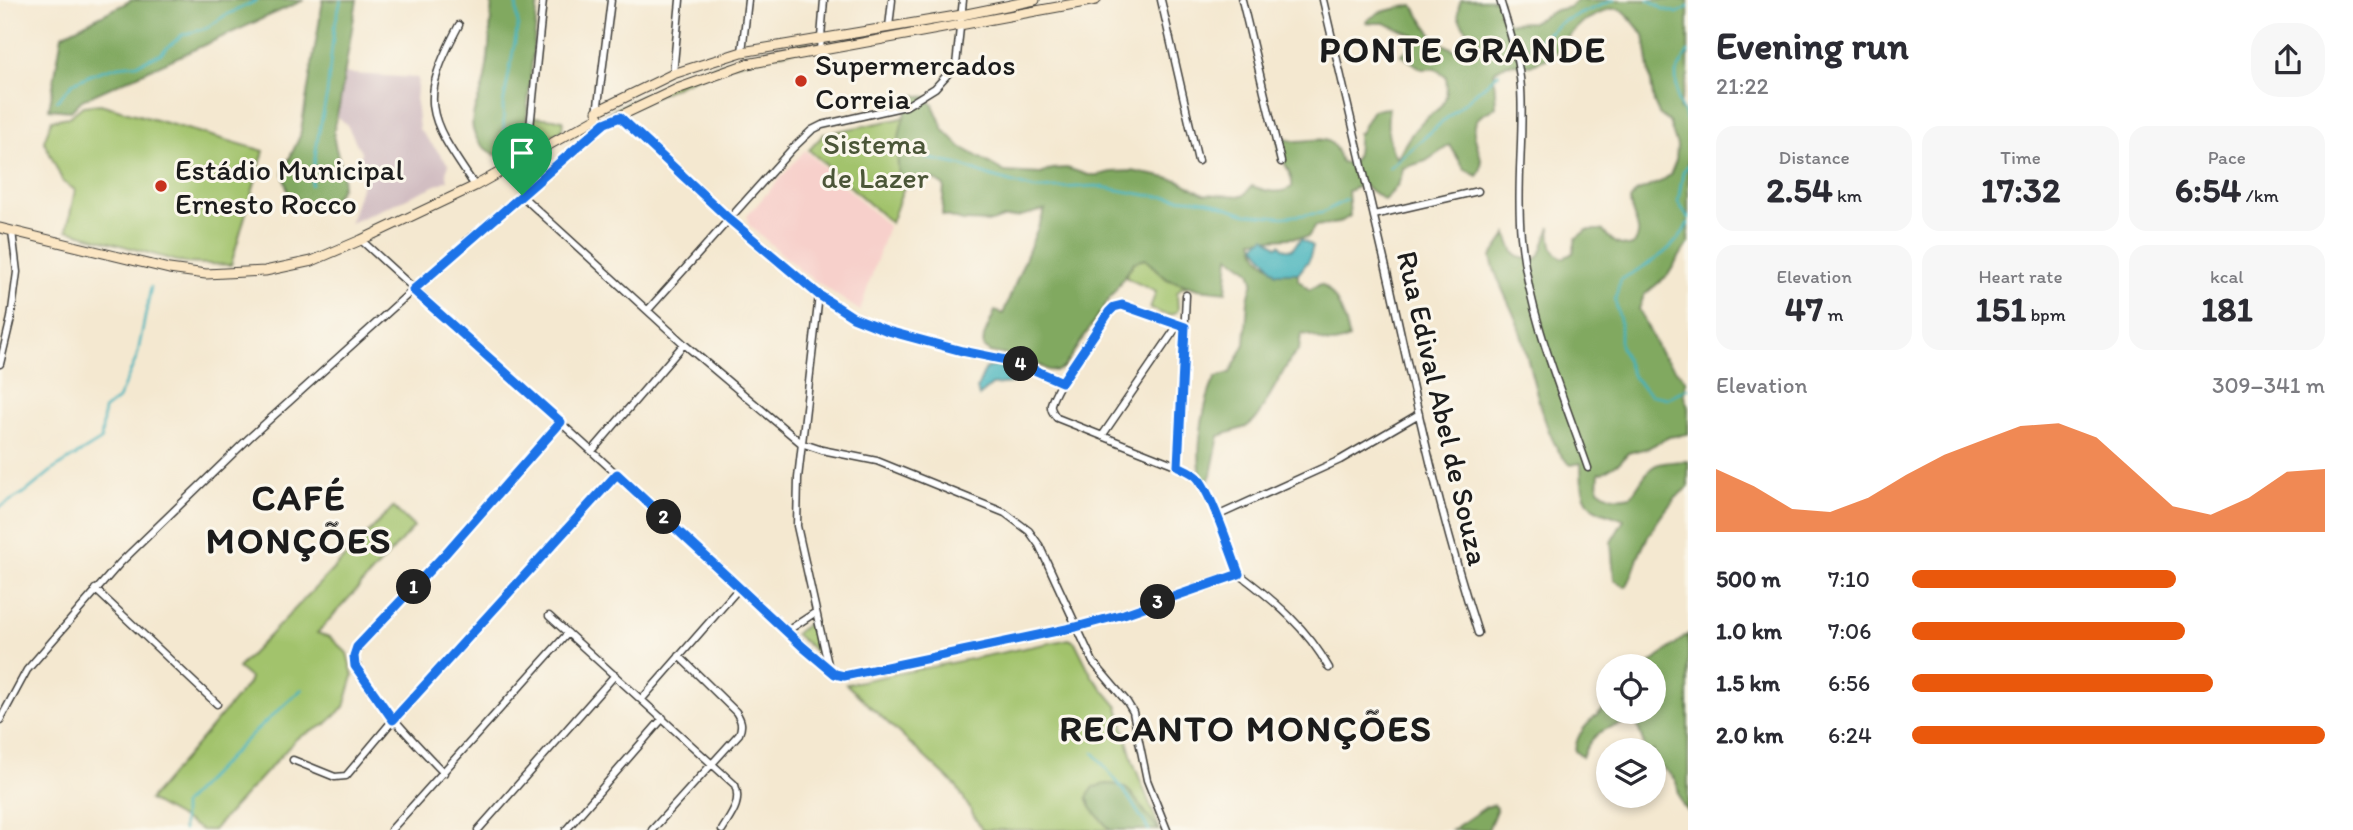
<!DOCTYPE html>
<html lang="en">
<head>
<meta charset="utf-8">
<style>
  body { margin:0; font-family:Itim,sans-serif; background:#f7f7f7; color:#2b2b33; height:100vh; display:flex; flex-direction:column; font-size:26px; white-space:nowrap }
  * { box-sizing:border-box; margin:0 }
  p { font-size:23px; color:#7c7c81 }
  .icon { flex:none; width:38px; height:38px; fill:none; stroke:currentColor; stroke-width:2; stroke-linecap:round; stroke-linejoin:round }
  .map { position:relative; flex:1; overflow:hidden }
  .side { display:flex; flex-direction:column; background:#fff; width:665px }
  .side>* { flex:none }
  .controls { position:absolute; left:1596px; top:654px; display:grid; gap:14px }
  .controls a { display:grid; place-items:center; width:70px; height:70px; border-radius:50%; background:#fff; box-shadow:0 4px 10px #0003; font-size:35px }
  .pin { position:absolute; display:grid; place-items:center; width:60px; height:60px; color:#fff; margin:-72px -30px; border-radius:50% 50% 50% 0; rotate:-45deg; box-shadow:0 0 7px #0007 }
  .pin .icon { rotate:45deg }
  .km { position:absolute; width:35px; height:35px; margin:-18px; border-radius:50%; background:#222; color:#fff; font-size:19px; line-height:35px; text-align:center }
  .round { display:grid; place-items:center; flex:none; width:74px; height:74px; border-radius:28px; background:#f7f7f7 }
  .summary { display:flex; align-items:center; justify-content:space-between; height:119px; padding:0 28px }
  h1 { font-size:38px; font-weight:800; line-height:52px }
  .stats { display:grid; grid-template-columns:repeat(3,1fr); gap:10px; height:119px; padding:7px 28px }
  .stats div { display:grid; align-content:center; border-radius:18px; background:#f7f7f7; text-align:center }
  .stats b { font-size:35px; font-weight:800 }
  .stats small { font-size:19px; font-weight:400 }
  .stats p { font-size:19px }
  .chart { height:196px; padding:14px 28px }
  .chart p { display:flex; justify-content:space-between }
  .chart svg { width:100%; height:126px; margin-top:7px; fill:#ea580c; opacity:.7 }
  ul { padding:0 28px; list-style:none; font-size:23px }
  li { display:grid; grid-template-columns:112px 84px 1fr; align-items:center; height:52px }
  li i { height:18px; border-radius:9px; background:#ea580c }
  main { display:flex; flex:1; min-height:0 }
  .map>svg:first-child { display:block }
</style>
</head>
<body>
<main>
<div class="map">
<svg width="1688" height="830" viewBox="0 0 1688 830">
  <rect width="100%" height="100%" fill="#fbf7ec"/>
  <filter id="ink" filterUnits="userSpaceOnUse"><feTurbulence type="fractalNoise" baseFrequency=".0143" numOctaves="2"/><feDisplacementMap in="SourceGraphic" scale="14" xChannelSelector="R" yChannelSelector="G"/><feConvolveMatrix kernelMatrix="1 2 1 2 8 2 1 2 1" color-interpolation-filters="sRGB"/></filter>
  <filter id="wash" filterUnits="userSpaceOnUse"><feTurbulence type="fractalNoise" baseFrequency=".00686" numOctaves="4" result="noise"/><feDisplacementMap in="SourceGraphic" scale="28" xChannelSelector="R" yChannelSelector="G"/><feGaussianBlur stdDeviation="1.57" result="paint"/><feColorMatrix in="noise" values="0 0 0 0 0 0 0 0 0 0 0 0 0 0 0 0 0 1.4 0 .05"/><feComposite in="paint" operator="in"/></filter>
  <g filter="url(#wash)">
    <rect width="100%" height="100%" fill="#f4e8d0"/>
    <path fill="#f7d0cb" d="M 805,150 L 888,226 L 860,311 L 801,271 L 749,225 L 747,216 Z"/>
    <path fill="#d2bec2" d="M 338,73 L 418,78 L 416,101 L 419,129 L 449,165 L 446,171 L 448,180 L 350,223 L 362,184 L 361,152 L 347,125 L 333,112 Z"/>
    <path fill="#a2c36c" stroke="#5f7044" stroke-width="2" d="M 809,42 L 809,47 L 720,67 L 610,116 L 606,113 L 692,72 L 763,52 Z
      M 100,104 L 264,151 L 231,265 L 184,263 L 67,230 L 75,190 L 63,182 L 44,141 L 52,120 L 69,117 L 83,106 Z
      M 933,106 L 891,223 L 809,150 L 824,134 L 898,119 Z
      M 534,117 L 563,120 L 562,130 L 543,140 L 537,139 L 532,132 Z
      M 1145,259 L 1167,279 L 1189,286 L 1181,288 L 1177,293 L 1178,310 C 1170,320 1160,312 1150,308 L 1156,292 L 1125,277 L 1134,262 Z
      M 393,507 L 414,527 L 317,633 L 330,637 L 347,653 L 353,676 L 344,707 L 325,725 L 297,738 L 213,830 L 202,830 L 149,800 L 248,684 L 250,678 L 238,668 Z
      M 811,621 L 820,653 L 819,654 L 795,634 Z
      M 1069,639 L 1075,642 L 1092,676 L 1118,707 L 1133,762 L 1160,830 L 982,830 L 957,787 L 846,684 Z"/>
    <path fill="#81a960" stroke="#4e623e" stroke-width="2" d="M 132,0 L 304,0 L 82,100 L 71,111 L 49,109 L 62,35 Z
      M 323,0 L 357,0 C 351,34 345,68 340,102 C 338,113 332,128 334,139 C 336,157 351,179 336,196 C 322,213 303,203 288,193 L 283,172 L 300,136 Z
      M 492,0 L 538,0 L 523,155 C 506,164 481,152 474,133 C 468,118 479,100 483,86 C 490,63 490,25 492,0 Z
      M 1461,0 L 1501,0 L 1499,13 L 1509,23 L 1532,22 L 1556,10 L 1570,7 L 1577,0 L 1688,0 L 1688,74 L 1679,108 L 1688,118 L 1688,243 L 1668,275 L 1644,295 L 1639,309 L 1660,353 L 1686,380 L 1684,394 L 1688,407 L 1688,434 L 1669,437 L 1648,448 L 1628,453 L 1620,462 L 1602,473 L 1599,472 L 1598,489 C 1609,498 1618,499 1631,496 C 1653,465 1647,462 1688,461 L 1688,487 C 1669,502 1651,528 1641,551 C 1635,563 1634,575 1626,587 L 1614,580 L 1611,542 L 1624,520 C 1616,516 1606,514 1597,510 C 1581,502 1581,479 1581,463 L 1571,465 C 1544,447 1530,360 1519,328 C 1511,304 1496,282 1491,257 L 1507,234 C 1513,254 1514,260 1536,259 L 1540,255 L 1550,227 C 1551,240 1550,252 1563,258 L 1573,253 L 1576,238 L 1587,230 L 1602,230 C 1611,240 1618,247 1632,246 C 1647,231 1630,217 1630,200 L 1636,192 L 1660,182 L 1670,175 L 1676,160 L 1677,146 L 1669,122 L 1659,114 L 1654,103 L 1644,35 L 1625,12 L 1619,9 L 1609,9 L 1584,21 L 1566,38 L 1554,56 L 1530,65 L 1507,64 L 1495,71 L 1494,76 L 1496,106 C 1490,112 1481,113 1477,120 C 1466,138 1491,159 1477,176 L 1464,169 L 1450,145 L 1426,161 L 1403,168 C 1401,183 1395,190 1384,200 L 1363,185 L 1348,191 L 1350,216 L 1339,223 L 1315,226 L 1308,237 L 1253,240 C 1257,265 1275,271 1298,271 L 1298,279 L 1309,290 L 1321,284 C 1336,292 1347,322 1349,338 C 1322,351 1323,335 1301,334 L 1299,350 L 1290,360 L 1257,418 L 1246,427 L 1219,436 L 1211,475 L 1208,481 L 1202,479 C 1195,453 1203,401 1216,377 L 1230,373 L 1245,344 L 1248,300 L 1253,281 L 1250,271 L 1229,256 L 1226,292 L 1198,289 L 1167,279 L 1145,259 L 1134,262 L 1063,368 L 1057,371 L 1048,370 L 1027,359 L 990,352 L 983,347 L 984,336 L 995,311 L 1003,314 L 1045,210 L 1017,217 L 1003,218 L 992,222 L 963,221 L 942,215 L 944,186 L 933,179 L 921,179 L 912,188 L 900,181 C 894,155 899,117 915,95 L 927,97 L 934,107 L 944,130 L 961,147 L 1005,172 L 1041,174 L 1052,169 L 1067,168 L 1088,175 L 1098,175 L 1111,172 L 1132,171 L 1178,180 L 1204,194 L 1243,196 L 1252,186 C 1266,191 1279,195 1292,187 C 1294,169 1273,155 1279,137 C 1284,138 1290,141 1296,141 C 1321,141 1332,131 1341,162 C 1360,167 1358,146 1358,133 L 1360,133 L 1373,110 L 1389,108 C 1386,126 1387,143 1397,159 C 1403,146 1412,132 1422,122 C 1428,115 1439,111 1443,103 C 1448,95 1447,85 1446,76 L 1435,69 L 1422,69 L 1401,55 L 1416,42 L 1414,35 L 1384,23 L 1367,23 L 1366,21 L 1380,12 L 1413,5 C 1419,17 1429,27 1435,40 L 1457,51 L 1468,44 L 1468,31 C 1458,20 1455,14 1461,0 Z
      M 1688,634 L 1688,811 C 1677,802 1681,792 1675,780 C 1670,772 1660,768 1654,760 L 1654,751 L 1646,751 L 1636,721 C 1609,727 1594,728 1582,757 L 1575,751 C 1576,730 1594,718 1608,705 L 1608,712 L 1654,712 L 1654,667 L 1646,667 Z
      M 1106,784 C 1131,784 1131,795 1145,812 C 1150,819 1155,822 1158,830 L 1110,830 L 1092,809 L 1087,797 L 1094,787 Z
      M 1494,805 L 1497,808 L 1488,830 L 1452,830 L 1486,807 Z"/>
    <path fill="#42b2bb" stroke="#2f676c" stroke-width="2" d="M 1265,237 L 1277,246 L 1280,244 L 1283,248 L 1291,250 L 1301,239 L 1313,246 L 1309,260 L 1299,273 L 1276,273 L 1255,245 Z
      M 998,366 L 1017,372 L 1016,376 L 1011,383 L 992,385 L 979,396 L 977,388 L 986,368 Z"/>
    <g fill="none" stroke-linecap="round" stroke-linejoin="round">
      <path stroke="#42b2bb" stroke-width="2.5" d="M 1649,0 L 1663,9 L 1677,13 L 1688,7
        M 1531,46 L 1563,21 L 1614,0
        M 1688,52 L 1676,73 L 1677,99 L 1688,123
        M 57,101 L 73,83 L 95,73 L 118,66 L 137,64 L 160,54 L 182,35 L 207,28 L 224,16 L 258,0
        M 504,130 L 503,105 L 518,25 L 516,0
        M 926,158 L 960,165 L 992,177 L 1035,189 L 1096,186 L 1146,195 L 1208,201 L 1246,214 L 1283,217 L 1322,213 L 1346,200
        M 1688,165 L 1683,172 L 1678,202 L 1688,218
        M 1389,168 L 1499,73
        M 311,185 L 318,137 L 327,94 L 334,28 L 341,0
        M 1688,223 C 1675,252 1646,265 1620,280 L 1615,301 L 1620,320 L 1620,345 L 1633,377 L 1651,395 L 1668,398 L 1688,388
        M 0,507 L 27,491 L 54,469 L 101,440 L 104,410 L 118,399 L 137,357 L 151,287
        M 1094,753 L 1125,792 L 1149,830
        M 183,830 L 183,804 L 251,735 L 302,689"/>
    </g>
  </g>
  <g filter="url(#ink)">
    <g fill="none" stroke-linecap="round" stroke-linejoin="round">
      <defs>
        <path id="minor" d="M 1161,0 L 1198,161
          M 1242,0 L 1281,162
          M 1323,0 C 1346,96 1369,192 1391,289 C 1416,404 1441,520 1478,633
          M 1500,0 C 1509,29 1519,58 1521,88 C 1524,138 1516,187 1521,237 C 1529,317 1562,393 1588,468
          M 459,25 C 417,104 428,116 475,186
          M 889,27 L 892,0
          M 820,50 L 824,0
          M 742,52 L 748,0
          M 673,74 L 680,0
          M 597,113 L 611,0
          M 620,116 L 729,219 L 819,295 L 853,317 L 888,331 L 962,351 L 1003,358 L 1062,382
          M 527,157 L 543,0
          M 522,196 L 684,344 L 801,443 L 822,450 L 877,461 L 1005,513 L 1029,531 L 1039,545 L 1093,662 L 1127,702 L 1133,712 L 1147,780 L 1167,830
          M 1374,215 L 1478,191
          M 361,240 L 835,674 L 848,676 L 1102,620 L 1239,574
          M 819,295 L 798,478 L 797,526 L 829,669
          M 648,310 L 792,149 L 812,130 L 822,125 L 906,106 L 935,88 L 956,65 L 963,0
          M 1185,327 L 1122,305 L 1114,307 C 1100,320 1056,386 1051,404 C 1050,410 1054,414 1057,418 L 1178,466 C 1185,469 1192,472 1197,477 C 1212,493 1230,552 1239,574
          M 0,364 L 11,318 L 17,272 L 12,231
          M 1102,436 L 1178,325
          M 592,451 L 684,344
          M 1178,466 L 1186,295
          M 1217,516 L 1340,460 L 1419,414
          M 1239,574 C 1275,601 1307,628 1329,668
          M 95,589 L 217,704
          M 549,616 L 735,785 C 742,803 731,815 722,830
          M 787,631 L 816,612
          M 642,699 L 740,587
          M 0,720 L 27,670 L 120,563 L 249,438 L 467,241 L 597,130 L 605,123 L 603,122
          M 293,760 L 335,777 L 346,776 L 393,720 L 617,474
          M 444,773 C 424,752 349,678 355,651 L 445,554 L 561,422
          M 391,830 L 568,633
          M 478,830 L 615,675
          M 566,830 L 663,718
          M 652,830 L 739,734 C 743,725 741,720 736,712 L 679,656"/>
        <path id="secondary" d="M 597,111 L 673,74 L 742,52 L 962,15 L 1035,0
          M 605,123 L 677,89 L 747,64 L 1096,0
          M 0,228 L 169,269 L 206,274 L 265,271 L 312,261 L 361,240 L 475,186 L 599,117"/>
      </defs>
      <use href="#minor" stroke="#3c3b37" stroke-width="9"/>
      <use href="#secondary" stroke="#3c3b37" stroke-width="11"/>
      <use href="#minor" stroke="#fff" stroke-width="6"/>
      <use href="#secondary" stroke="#fbe6c4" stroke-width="9"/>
    </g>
  </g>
  <g fill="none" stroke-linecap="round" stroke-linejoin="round" filter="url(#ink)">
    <defs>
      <path id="route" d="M 620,117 L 729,219 L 819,295 L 853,317 L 888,331 L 962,351 L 1016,362 L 1062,382 L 1109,312 L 1114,307 L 1122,305 L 1185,327 L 1178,466 C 1184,469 1192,472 1197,477 C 1212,494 1230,551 1239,574 L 1124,614 L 1076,627 L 844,676 L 835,674 L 803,647 L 617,474 L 393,720 L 355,666 L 354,656 L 357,647 L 445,554 L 561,422 L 413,290 L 605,123 Z"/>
    </defs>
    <use href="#route" stroke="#fff" stroke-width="14"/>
    <use href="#route" stroke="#1a73e8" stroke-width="9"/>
  </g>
  <g fill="#c8321e" stroke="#fbf7ec" stroke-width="2.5">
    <circle cx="801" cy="81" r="7"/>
    <circle cx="161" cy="186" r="7"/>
  </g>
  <g text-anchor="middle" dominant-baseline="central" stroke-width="6" stroke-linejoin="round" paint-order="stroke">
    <g font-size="30" fill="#1c1c1c" stroke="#fbf7ec" text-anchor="start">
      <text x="815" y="64">Supermercados<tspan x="815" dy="34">Correia</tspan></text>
      <text x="175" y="169">Estádio Municipal<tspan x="175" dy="34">Ernesto Rocco</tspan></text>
    </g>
    <g font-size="30" fill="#4b5638" stroke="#fbf7ec">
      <text x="875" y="143">Sistema<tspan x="875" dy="34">de Lazer</tspan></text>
    </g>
    <g font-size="30" fill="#1c1c1c" stroke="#fbf7ec">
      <text transform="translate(1443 408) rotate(77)">Rua Edival Abel de Souza</text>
    </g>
    <g font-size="37" font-weight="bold" letter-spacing="2" fill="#1c1c1c" stroke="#fbf7ec">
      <text x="1463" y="49">PONTE GRANDE</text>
      <text x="299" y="497">CAFÉ<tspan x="299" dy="43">MONÇÕES</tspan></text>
      <text x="1246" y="728">RECANTO MONÇÕES</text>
    </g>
  </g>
</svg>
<div class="controls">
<a><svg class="icon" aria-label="locate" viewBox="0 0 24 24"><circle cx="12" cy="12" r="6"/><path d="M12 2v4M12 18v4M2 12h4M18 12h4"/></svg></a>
<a><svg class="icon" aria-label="layers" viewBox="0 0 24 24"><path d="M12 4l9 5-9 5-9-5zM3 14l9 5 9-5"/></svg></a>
</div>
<div class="pin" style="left:522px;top:195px;background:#1e9e55"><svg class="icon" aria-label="arrive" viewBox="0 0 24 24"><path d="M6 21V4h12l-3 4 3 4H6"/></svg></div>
<b class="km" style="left:414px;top:587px">1</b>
<b class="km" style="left:664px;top:517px">2</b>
<b class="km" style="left:1158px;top:602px">3</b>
<b class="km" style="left:1021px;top:364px">4</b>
</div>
<section class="side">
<div class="summary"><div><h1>Evening run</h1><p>21:22</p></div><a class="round"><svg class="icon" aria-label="share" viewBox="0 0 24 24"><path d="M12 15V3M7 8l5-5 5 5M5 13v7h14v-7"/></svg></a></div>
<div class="stats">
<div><p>Distance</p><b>2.54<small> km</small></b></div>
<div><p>Time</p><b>17:32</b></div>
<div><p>Pace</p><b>6:54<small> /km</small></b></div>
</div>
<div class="stats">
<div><p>Elevation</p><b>47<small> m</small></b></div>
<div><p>Heart rate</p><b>151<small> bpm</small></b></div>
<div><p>kcal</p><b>181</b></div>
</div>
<div class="chart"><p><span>Elevation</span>309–341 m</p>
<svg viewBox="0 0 160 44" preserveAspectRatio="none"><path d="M0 44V22L10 28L20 36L30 37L40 32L50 24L60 17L70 12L80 7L90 6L100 11L110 23L120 35L130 38L140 32L150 23L160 22V44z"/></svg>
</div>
<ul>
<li><b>500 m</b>7:10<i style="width:64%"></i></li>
<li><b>1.0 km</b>7:06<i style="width:66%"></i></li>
<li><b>1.5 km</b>6:56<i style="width:73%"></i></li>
<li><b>2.0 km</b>6:24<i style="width:100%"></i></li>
</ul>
</section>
</main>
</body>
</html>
